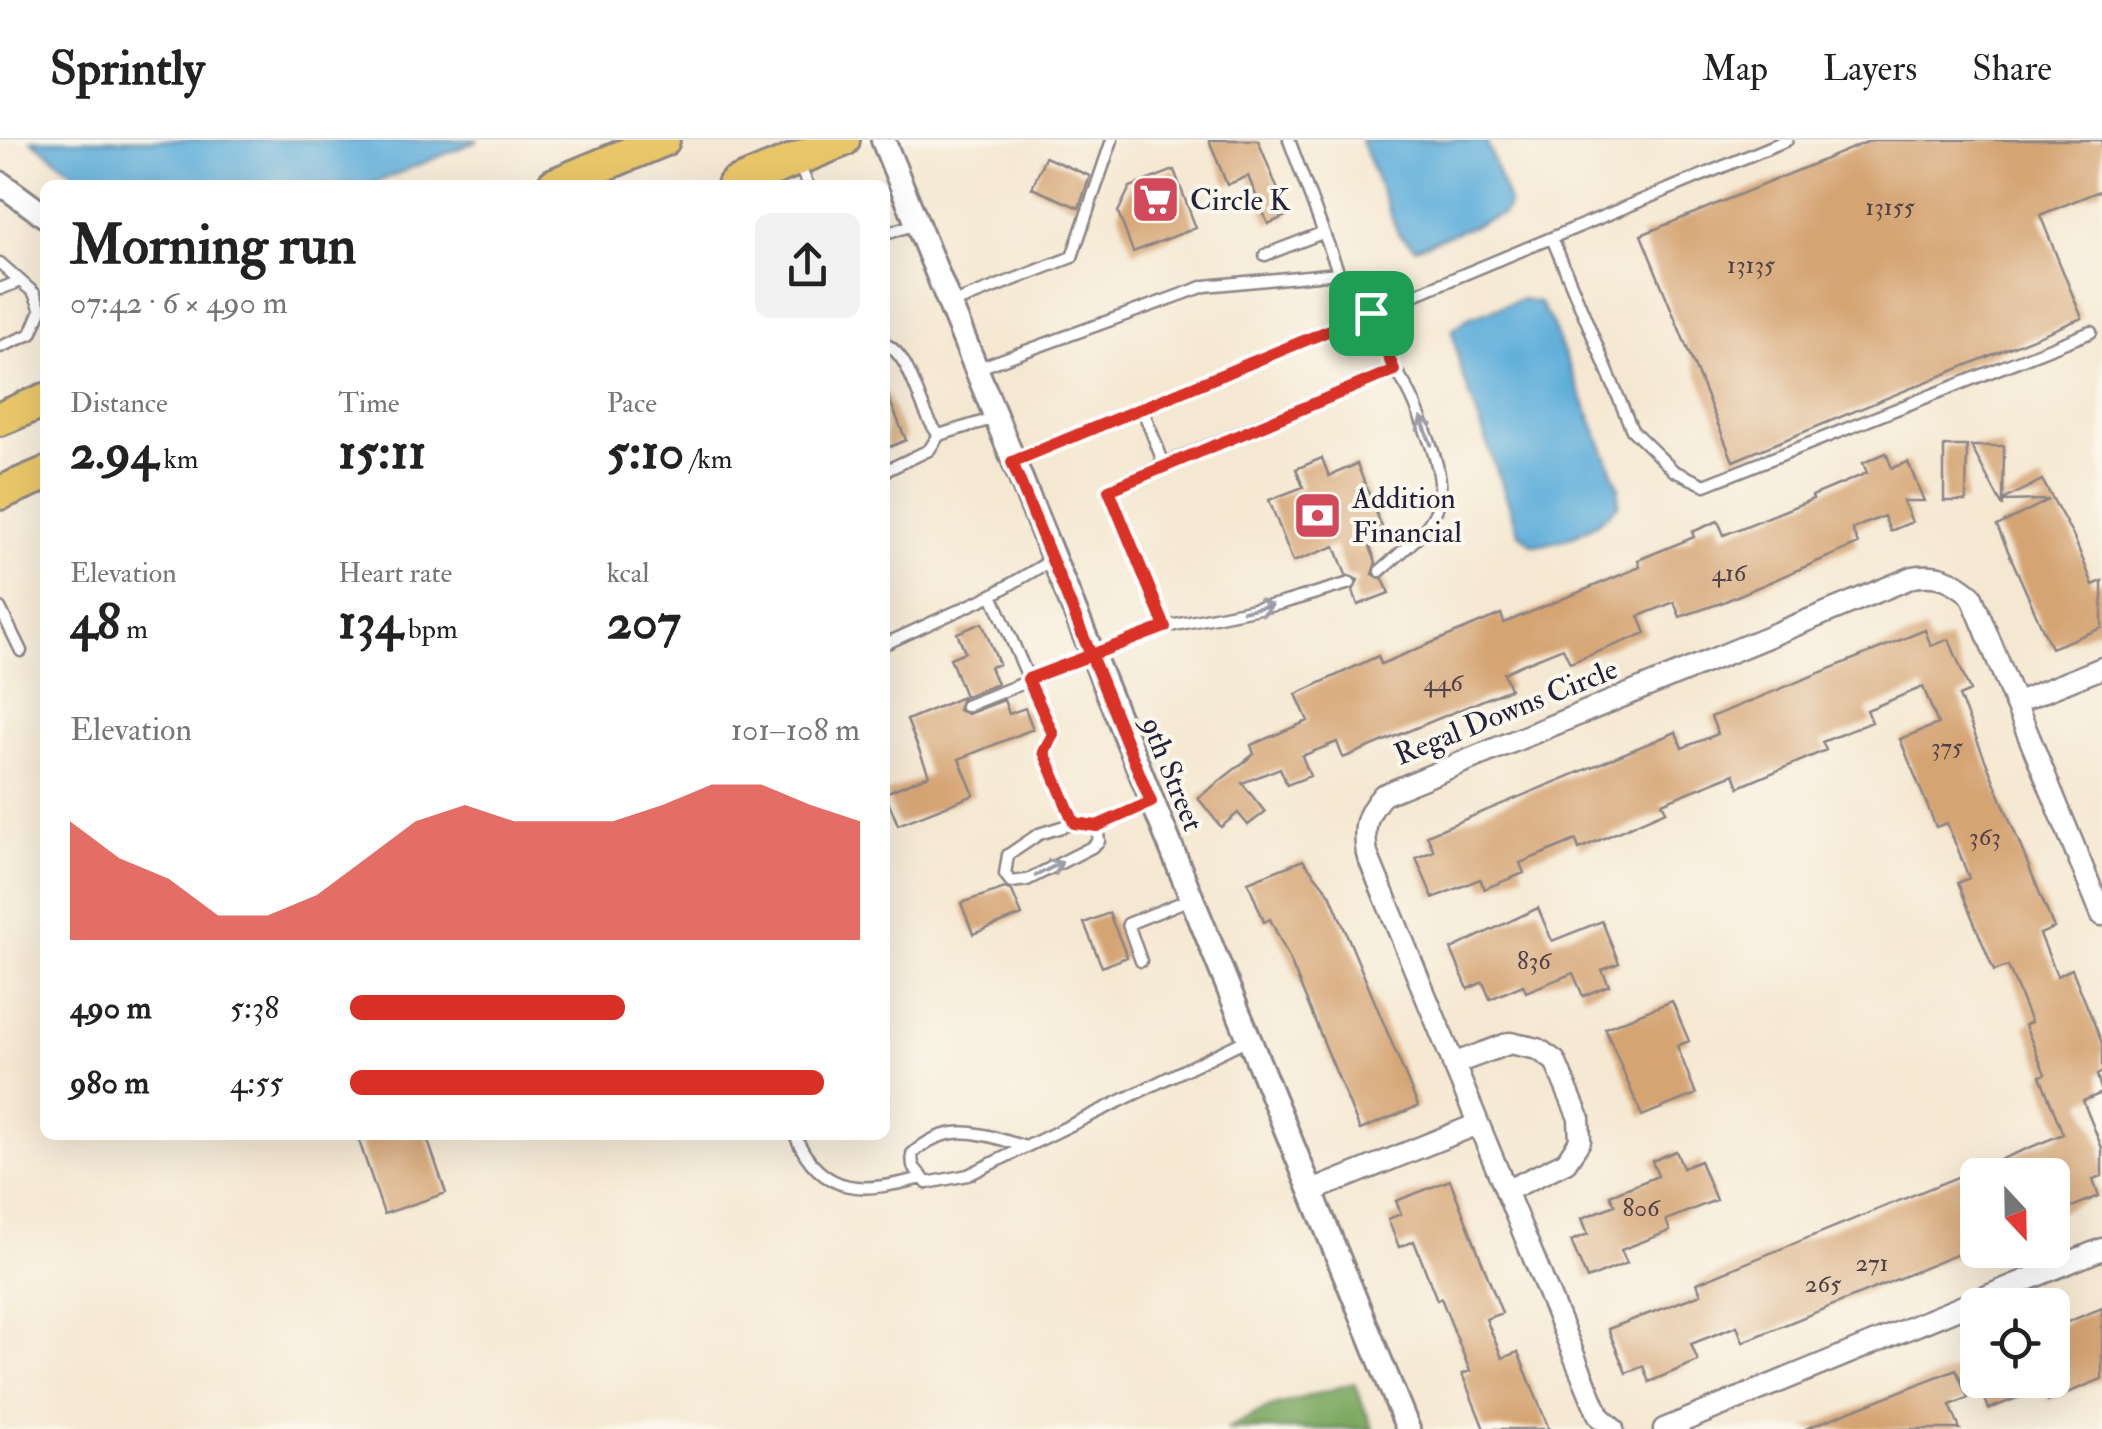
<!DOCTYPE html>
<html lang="en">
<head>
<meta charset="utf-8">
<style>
  body { margin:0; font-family:"IM FELL Double Pica",serif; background:#f2f2f2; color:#222; height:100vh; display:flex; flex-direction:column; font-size:38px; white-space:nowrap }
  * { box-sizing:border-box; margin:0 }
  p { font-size:32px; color:#767676 }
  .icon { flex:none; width:55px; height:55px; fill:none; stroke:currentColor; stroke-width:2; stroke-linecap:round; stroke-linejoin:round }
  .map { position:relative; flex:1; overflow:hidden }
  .panel { position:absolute; left:40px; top:40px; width:850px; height:960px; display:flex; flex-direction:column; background:#fff; border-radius:15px; box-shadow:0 10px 40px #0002 }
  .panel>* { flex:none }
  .needle { width:65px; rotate:158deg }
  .buttons { position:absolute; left:1960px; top:1018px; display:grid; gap:20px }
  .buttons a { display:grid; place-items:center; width:110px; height:110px; border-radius:15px; background:#fff; box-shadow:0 10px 40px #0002; font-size:50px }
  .pin { position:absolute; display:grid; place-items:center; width:85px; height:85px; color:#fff; margin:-42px; border-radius:20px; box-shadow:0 5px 15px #0006 }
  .round { display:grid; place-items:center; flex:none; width:105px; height:105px; border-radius:15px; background:#f2f2f2 }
  .overview { display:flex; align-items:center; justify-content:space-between; height:170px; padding:0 30px }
  h1 { font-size:55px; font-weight:800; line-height:75px }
  .figures { display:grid; grid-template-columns:repeat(3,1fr); gap:15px; height:170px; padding:10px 30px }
  .figures div { display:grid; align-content:center }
  .figures b { font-size:50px; font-weight:800 }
  .figures small { font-size:28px; font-weight:400 }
  .figures p { font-size:28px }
  .chart { height:280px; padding:20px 30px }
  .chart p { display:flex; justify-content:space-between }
  .chart svg { width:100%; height:180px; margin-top:10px; fill:#d93025; opacity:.7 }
  ul { padding:0 30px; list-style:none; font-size:32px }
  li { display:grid; grid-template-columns:160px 120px 1fr; align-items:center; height:75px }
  li i { height:25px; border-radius:12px; background:#d93025 }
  header { display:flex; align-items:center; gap:60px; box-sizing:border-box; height:140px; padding:0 50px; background:#fff; border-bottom:2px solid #e0e0e0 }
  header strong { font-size:48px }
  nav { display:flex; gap:55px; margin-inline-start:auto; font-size:35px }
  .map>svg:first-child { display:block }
</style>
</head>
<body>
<header>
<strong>Sprintly</strong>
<nav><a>Map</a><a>Layers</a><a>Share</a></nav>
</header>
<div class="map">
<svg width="2102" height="1289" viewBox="0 0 2102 1289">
  <rect width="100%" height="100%" fill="#fbf7ec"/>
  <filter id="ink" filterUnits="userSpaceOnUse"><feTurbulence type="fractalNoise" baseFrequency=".01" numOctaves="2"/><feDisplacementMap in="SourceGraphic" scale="20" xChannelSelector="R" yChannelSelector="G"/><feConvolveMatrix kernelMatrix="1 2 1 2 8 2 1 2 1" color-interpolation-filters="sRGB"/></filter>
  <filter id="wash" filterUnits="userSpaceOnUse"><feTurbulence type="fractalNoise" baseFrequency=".0048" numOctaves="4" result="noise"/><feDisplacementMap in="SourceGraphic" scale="40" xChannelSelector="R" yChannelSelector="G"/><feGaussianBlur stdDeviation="2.25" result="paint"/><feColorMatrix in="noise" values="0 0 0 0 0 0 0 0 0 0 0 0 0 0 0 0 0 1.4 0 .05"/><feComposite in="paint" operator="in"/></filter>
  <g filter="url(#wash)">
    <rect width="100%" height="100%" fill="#f5e8d2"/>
    <path fill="#7ba861" stroke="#4e654e" stroke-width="2.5" d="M 1354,1243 L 1373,1289 L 1226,1289 L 1267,1268 Z"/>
    <path fill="#60afda" stroke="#41688a" stroke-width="2.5" d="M 31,0 L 479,0 L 370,45 L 91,45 Z
      M 1361,0 L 1486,0 L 1509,63 L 1504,74 L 1415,108 L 1398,93 Z
      M 1521,159 L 1539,162 L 1552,184 L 1619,347 L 1618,365 C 1595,388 1566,403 1533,405 L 1519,393 L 1460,227 L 1452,190 L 1468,178 Z"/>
    <g id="blocks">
      <path fill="#d5a473" d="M 1209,0 L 1258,0 L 1288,75 L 1268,84 L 1248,36 L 1227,45 Z
        M 1872,0 L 2102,0 L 2102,50 L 2040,75 L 2082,178 L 1733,321 L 1641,95 Z
        M 1045,17 L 1090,36 L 1079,68 L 1032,48 Z
        M 1174,30 L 1196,88 L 1133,112 L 1118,72 L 1130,47 Z
        M 885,249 L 906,300 L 885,309 Z
        M 1944,306 L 1967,306 L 1966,361 L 1944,361 Z
        M 1971,306 L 2004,306 L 2003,360 L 2042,340 L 2073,395 L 2093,445 L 2102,441 L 2102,488 L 2051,508 L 1997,386 L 2049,360 L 2003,361 L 2003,367 Z
        M 1886,313 L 1892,328 L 1908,322 L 1924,361 L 1903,361 L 1912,382 L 1890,391 L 1884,376 L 1852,389 L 1858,404 L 1721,463 L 1680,477 L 1674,462 L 1639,476 L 1646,493 L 1570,523 L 1563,508 L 1521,525 L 1504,533 L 1510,549 L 1343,618 L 1337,602 L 1302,616 L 1310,636 L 1287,645 L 1280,628 L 1242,643 L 1265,672 L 1248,685 L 1238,673 L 1221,687 L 1198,658 L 1254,614 L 1251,605 L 1308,581 L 1296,554 L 1378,516 L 1381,524 L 1501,474 L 1504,483 L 1582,451 L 1640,427 L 1638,420 L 1694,397 L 1692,392 L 1718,381 L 1724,395 L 1813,359 L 1812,356 L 1867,333 L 1863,323 Z
        M 1322,318 L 1329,336 L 1357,324 L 1382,387 L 1365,394 L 1376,422 L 1372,434 L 1383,439 L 1389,453 L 1358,465 L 1353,451 L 1358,440 L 1346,435 L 1335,406 L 1293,422 L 1269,360 L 1303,347 L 1296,329 Z
        M 982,483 L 999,524 L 990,527 L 997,544 L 962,558 L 958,570 L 968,574 L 1004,560 L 1009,574 L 1025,568 L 1033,589 L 959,619 L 974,655 L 898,685 L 885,653 L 929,635 L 907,580 L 965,556 L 950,518 L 965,512 L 957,493 Z
        M 1925,490 L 1931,506 L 1949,499 L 1970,551 L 1959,556 L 2054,788 L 2040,794 L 2057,836 L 2072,829 L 2102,903 L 2102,932 L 2097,935 L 2102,953 L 2083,961 L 2102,1008 L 2102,1036 L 2093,1039 L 2099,1056 L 2052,1075 L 2052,1035 L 1978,1035 L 1978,1106 L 1743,1202 L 1737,1186 L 1691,1204 L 1698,1221 L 1649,1242 L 1643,1226 L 1626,1233 L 1608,1189 L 1701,1154 L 1697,1143 L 2063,994 L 2040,936 L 2045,934 L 2025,885 L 2031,882 L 2008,826 L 1994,831 L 1958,743 L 1969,738 L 1947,683 L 1936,687 L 1900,599 L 1938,584 L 1923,547 L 1867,570 L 1872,582 L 1822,602 L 1826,610 L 1739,647 L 1734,634 L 1662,663 L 1666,671 L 1579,709 L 1576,700 L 1520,723 L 1524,733 L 1484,749 L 1480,739 L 1433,758 L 1416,718 L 1434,711 L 1427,695 L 1676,592 L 1682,608 L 1718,594 L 1711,577 Z
        M 1303,720 L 1330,754 L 1418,966 L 1360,990 L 1289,818 L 1270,779 L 1264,782 L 1248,742 Z
        M 1005,748 L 1012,751 L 1022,775 L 973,794 L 961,763 Z
        M 1538,768 L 1552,801 L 1602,781 L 1619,823 L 1602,830 L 1609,845 L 1583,856 L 1573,833 L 1526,852 L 1523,845 L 1490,859 L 1483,842 L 1468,849 L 1451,809 Z
        M 1109,773 L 1127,817 L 1102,827 L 1084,783 Z
        M 1672,861 L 1689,901 L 1677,906 L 1696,954 L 1642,976 L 1605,888 Z
        M 357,995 L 426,995 L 446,1053 L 384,1074 Z
        M 1676,1011 L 1683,1028 L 1700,1021 L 1716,1060 L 1666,1080 L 1670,1091 L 1621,1110 L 1627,1123 L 1587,1139 L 1571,1101 L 1588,1094 L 1582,1078 L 1615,1065 L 1610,1055 L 1658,1036 L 1652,1021 Z
        M 1450,1040 L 1502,1173 L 1486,1179 L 1502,1218 L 1518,1212 L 1549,1289 L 1484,1289 L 1462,1234 L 1470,1231 L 1441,1158 L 1437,1160 L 1414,1101 L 1399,1107 L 1388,1079 L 1401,1074 L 1396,1061 Z
        M 2102,1168 L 2102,1239 L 2048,1261 L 2042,1248 L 1989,1269 L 1978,1240 L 2052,1240 L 2052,1188 Z
        M 1956,1229 L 1968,1258 L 1950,1265 L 1960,1289 L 1805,1289 Z"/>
    </g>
  </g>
  <g filter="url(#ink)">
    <use href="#blocks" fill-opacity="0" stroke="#8c8586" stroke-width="2.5"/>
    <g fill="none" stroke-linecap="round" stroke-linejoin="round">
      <defs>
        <path id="service" d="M 1289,0 L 1356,179
          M 798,23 L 808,45
          M 885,94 L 916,84
          M 1552,98 L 1632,290 L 1674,331 L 1705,345 L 2091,192
          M 1265,115 L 1322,93
          M 0,123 L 34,153 L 41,170 L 31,194 L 0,207
          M 0,149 L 20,141
          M 951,164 L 1072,117 L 1112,0
          M 885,204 C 913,216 918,271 939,295 L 995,278
          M 976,229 L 1205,146 L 1338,133
          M 1012,322 L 1787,0
          M 1164,324 L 1394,229 L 1371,173
          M 885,331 L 929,310 L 939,295
          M 1052,420 L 992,455 L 1053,594 L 1044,612 L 1074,683
          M 1380,431 C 1438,381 1456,367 1426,292 C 1417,269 1410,248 1394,229
          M 0,468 L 21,511
          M 1165,487 L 1279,464 L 1350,443
          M 885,504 L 992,455
          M 966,566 L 1165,487 L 1109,350 L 1164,324 L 1142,268
          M 1097,686 L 1099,701 L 1092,707 L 1027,740 L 1011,742 L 1005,734 L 1008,715 L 1039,694 L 1074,683 L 1097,686 L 1151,662
          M 1141,821 L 1128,784 L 1190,759
          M 795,995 C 822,1059 866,1052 922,1038
          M 1025,1007 C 982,993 948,980 912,1014 L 913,1026 L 927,1043 L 968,1035 L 1248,899"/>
        <path id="minor" d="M 2015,563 L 2102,528
          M 1453,924 L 1510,903 L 1538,909 L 1555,921 L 1579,978 L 1580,1001 L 1566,1022 L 1506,1051
          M 1312,1051 L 1478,984
          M 1613,1289 L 1599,1276 L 1367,714 C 1363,688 1365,675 1383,655 L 1913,437 C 1938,433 1952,439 1971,455 L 2102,775
          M 1664,1289 L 2102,1109"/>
        <path id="tertiary" d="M 883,0 L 1408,1289
          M 0,43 L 45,76"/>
        <path id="trunk" d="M 554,45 L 663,0
          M 734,45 L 843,0
          M 0,279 L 45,260
          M 0,353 L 45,334"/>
      </defs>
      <use href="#service" stroke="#8c8586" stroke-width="15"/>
      <use href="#minor" stroke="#8c8586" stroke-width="25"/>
      <use href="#tertiary" stroke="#8c8586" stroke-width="28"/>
      <use href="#trunk" stroke="#8c8586" stroke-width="38"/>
      <use href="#service" stroke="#fff" stroke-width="10"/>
      <use href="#minor" stroke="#fff" stroke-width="20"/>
      <use href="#tertiary" stroke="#fff" stroke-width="22"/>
      <use href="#trunk" stroke="#e9c769" stroke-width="32"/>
    </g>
    <defs><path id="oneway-shaft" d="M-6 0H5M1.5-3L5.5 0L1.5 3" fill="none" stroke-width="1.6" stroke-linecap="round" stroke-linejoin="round" transform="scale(2.5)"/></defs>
    <g stroke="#9c9ca7">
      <use href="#oneway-shaft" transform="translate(1426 291) rotate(-111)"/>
      <use href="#oneway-shaft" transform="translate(1258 468) rotate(-11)"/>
      <use href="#oneway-shaft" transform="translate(1049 729) rotate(-27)"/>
    </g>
  </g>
  <g fill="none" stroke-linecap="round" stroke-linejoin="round" filter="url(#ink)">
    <defs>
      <path id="route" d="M 1371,173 L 1012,322 L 1151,662 L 1097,686 L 1074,683 L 1044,612 L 1053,594 L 1028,539 L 1165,487 L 1109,350 L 1394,230 L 1371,173"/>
    </defs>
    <use href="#route" stroke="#fff" stroke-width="20"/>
    <use href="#route" stroke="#d93025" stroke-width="12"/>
  </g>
  <defs>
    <symbol id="supermarket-square" viewBox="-11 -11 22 22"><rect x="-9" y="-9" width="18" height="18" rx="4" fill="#d1495b" stroke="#fbf7ec"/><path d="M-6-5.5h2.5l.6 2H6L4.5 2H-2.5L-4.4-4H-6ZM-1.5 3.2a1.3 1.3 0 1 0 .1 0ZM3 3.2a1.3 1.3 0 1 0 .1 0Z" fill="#fff"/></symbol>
    <symbol id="bank-square" viewBox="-11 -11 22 22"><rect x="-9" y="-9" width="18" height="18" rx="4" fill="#d1495b" stroke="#fbf7ec"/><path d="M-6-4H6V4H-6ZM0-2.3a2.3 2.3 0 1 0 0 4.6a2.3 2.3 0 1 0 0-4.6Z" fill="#fff"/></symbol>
  </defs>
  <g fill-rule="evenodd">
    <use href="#supermarket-square" x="1128" y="32" width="55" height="55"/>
    <use href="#bank-square" x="1290" y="348" width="55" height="55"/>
  </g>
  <g text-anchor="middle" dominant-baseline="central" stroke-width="8" stroke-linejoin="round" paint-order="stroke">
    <g font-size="25" fill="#4f4249">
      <text x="1890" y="67">13155</text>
      <text x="1751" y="125">13135</text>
      <text x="1729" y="433">416</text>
      <text x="1443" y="543">446</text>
      <text x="1947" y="607">375</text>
      <text x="1985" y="697">363</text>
      <text x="1534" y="821">836</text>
      <text x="1641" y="1068">806</text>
      <text x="1872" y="1123">271</text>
      <text x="1823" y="1144">265</text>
    </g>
    <g font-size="30" fill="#22223b" stroke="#fbf7ec" text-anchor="start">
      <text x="1190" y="60">Circle K</text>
      <text x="1352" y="358">Addition<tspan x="1352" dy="34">Financial</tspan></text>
    </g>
    <g font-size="30" fill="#22223b" stroke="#fbf7ec">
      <text transform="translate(1506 572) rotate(-22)">Regal Downs Circle</text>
      <text transform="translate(1172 634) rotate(68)">9th Street</text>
    </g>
  </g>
</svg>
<div class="buttons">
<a><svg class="needle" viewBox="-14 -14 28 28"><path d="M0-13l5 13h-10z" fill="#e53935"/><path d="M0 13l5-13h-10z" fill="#767676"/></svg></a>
<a><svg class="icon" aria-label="locate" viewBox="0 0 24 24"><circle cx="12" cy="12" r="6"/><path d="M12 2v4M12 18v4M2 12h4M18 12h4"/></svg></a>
</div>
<div class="pin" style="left:1371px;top:173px;background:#1e9e55"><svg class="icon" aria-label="arrive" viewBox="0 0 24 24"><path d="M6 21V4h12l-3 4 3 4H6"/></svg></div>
<section class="panel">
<div class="overview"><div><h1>Morning run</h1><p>07:42 · 6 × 490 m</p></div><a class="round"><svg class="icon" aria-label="share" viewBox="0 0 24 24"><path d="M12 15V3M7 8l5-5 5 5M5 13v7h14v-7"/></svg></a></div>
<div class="figures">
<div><p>Distance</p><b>2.94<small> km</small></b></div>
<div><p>Time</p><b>15:11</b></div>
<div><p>Pace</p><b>5:10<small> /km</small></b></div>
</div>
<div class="figures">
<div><p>Elevation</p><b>48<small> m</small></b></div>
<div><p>Heart rate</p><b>134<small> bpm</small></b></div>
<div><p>kcal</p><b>207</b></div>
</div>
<div class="chart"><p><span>Elevation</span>101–108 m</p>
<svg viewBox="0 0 160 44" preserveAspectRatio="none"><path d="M0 44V15L10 24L20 29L30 38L40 38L50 33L60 24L70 15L80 11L90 15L100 15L110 15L120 11L130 6L140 6L150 11L160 15V44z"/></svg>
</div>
<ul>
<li><b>490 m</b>5:38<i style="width:54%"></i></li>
<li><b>980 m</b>4:55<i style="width:93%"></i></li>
</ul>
</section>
</div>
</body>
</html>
